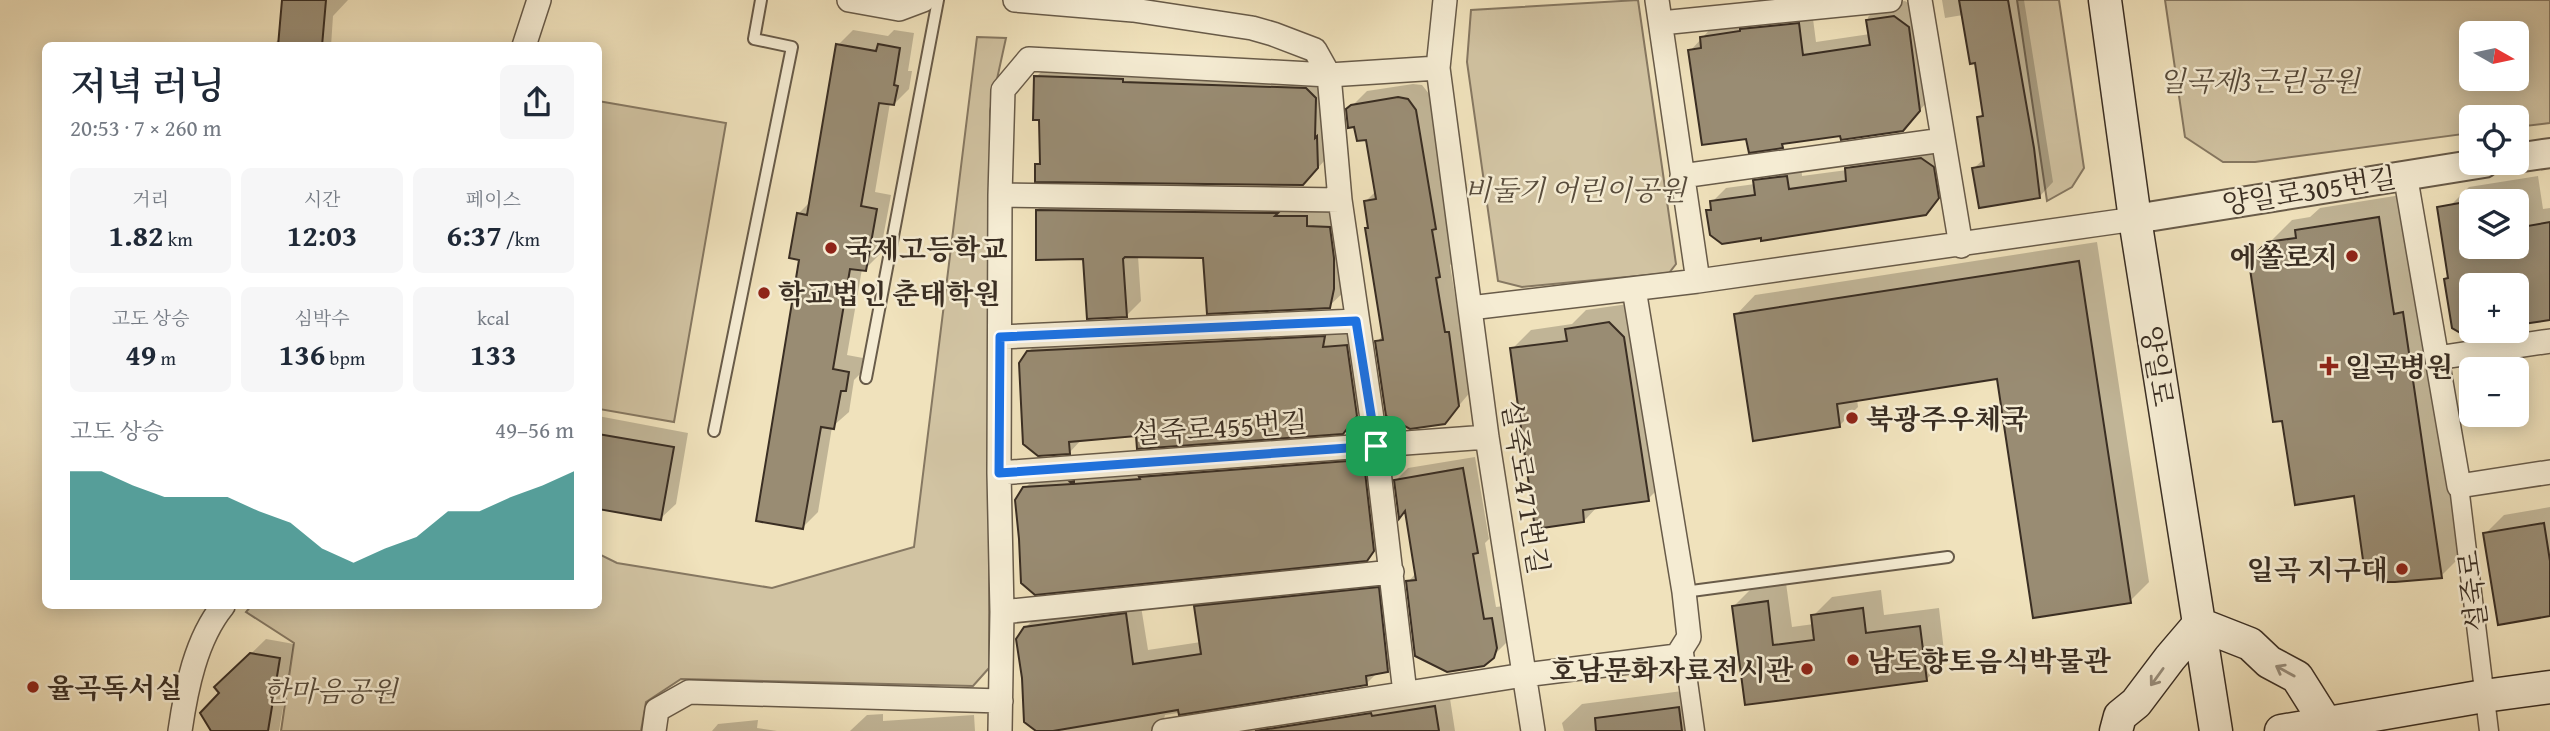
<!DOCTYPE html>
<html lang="ko">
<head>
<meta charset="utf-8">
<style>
  body { margin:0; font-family:"Gentium Book Plus","Noto Serif KR",serif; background:#f6f6f7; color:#1f2937; height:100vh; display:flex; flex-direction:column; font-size:26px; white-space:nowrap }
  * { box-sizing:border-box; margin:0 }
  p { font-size:23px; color:#747a83 }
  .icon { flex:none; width:38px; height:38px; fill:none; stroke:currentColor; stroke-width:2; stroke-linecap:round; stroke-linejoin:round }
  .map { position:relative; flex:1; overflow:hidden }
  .details { position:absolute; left:42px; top:42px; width:560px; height:567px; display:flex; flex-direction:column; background:#fff; border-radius:10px; box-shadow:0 4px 18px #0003 }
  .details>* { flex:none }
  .needle { width:46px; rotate:99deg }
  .controls { position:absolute; left:2459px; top:21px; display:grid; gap:14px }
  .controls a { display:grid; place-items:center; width:70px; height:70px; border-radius:10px; background:#fff; box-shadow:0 4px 18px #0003; font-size:35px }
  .pin { position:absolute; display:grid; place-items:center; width:60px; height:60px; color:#fff; margin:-30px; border-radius:14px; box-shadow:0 4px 10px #0006 }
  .round { display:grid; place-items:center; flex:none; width:74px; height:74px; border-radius:10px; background:#f6f6f7 }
  .head { display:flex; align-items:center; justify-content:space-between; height:119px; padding:0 28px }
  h1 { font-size:38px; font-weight:600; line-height:52px }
  .figures { display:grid; grid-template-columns:repeat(3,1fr); gap:10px; height:119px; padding:7px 28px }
  .figures div { display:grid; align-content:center; border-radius:10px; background:#f6f6f7; text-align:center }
  .figures b { font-size:30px; font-weight:600 }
  .figures small { font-size:19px; font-weight:400 }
  .figures p { font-size:19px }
  .chart { height:196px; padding:14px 28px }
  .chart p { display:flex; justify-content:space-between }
  .chart svg { width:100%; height:126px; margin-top:7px; fill:#0f766e; opacity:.7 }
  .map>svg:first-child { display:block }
</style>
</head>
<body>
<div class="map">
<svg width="2550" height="731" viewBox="0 0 2550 731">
  <rect width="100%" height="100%" fill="#f0e2bc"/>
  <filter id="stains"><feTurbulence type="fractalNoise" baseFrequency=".00286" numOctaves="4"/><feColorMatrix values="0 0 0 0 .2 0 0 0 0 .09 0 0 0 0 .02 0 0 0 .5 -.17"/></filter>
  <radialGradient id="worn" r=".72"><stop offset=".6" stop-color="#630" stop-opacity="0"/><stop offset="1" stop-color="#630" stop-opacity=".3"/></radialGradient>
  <path fill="#d1c3a2" stroke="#867862" stroke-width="2" fill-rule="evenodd" d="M 1638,0 L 1676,264 L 1669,273 L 1522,287 L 1498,281 L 1467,62 L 1471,10 Z
    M 2017,0 L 2059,0 L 2084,168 L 2072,187 L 2047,201 Z
    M 2165,0 L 2550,0 L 2550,123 L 2517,127 L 2516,117 L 2471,117 L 2471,133 L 2255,162 L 2223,162 L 2185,137 ZM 2471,33 L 2516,33 L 2516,79 L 2471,79 Z
    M 977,37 L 1006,38 L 990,111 L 989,668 L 973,686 L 681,679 L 646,702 L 641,731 L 281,731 L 294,643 L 246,612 L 251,606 L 598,606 L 599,554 L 617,563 L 772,588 L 914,547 Z
    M 598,101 L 726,123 L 674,422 L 599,409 Z"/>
  <path fill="#0003" fill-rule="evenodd" d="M 284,0 L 348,0 L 333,16 L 331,46 L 272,46 L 281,37 Z
    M 1942,0 L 2024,0 L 2053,182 L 2040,196 L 1974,168 L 1985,158 L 1979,118 L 1984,112 L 1976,61 L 1963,15 L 1945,18 Z
    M 1905,1 L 1922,13 L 1932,96 L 1903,130 L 1842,134 L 1787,141 L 1782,146 L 1747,137 L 1690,51 L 1715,24 L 1812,11 L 1816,42 L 1870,34 L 1868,17 L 1881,4 Z
    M 853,30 L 888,36 L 894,30 L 914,33 L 908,71 L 912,71 L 909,89 L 894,104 L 890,103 L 875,192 L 891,195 L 880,254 L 865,269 L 862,269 L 847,355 L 863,358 L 860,374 L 854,380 L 849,412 L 832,427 L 818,512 L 803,527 L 801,259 L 799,213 L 811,201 L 838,45 Z
    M 1050,63 L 1321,75 L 1332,152 L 1317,169 L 1037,165 L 1041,160 L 1041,118 L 1036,77 Z
    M 1413,84 L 1422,85 L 1430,95 L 1449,213 L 1454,262 L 1450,265 L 1459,319 L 1463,319 L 1472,390 L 1445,422 L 1377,342 L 1383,335 L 1367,228 L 1369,225 L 1365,202 L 1376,191 L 1367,138 L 1348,110 L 1367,91 Z
    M 1936,144 L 1952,183 L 1925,213 L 1708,211 L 1713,206 L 1712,202 L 1726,188 L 1755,184 L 1755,181 L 1769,167 L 1801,163 L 1802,176 L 1847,170 L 1861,154 Z
    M 2538,176 L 2543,209 L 2550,208 L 2550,317 L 2516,285 L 2471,285 L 2471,331 L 2446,279 L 2450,275 L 2450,206 L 2469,187 ZM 2471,201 L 2516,201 L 2516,247 L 2471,247 Z
    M 1052,195 L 1321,202 L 1321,212 L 1344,212 L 1345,291 L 1329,306 L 1205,257 L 1138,256 L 1141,301 L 1126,316 L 1085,258 L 1037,210 Z
    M 2401,195 L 2464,553 L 2441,576 L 2356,494 L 2258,254 L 2292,220 L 2310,217 L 2320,208 Z
    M 2097,242 L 2149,582 L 2130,601 L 1998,377 L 1857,399 L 1858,407 L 1839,426 L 1736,315 L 1755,295 Z
    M 1628,304 L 1667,480 L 1648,499 L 1598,506 L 1584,521 L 1512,349 L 1531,330 L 1572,324 L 1586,310 Z
    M 1339,323 L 1337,334 L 1361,331 L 1371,399 L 1342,432 L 1138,435 L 1082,439 L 1070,452 L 1028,352 L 1043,337 Z
    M 598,416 L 688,433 L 676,504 L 661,518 L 598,507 Z
    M 1376,447 L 1381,544 L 1366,559 L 1024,489 L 1039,474 Z
    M 1475,457 L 1489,539 L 1485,543 L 1496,607 L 1504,606 L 1509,634 L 1506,643 L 1492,657 L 1408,582 L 1416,573 L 1406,509 L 1396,480 L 1408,468 Z
    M 2550,507 L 2550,614 L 2485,534 L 2504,515 Z
    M 1393,574 L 1402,655 L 1388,670 L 1378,672 L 1366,684 L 1165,715 L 1164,719 L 1173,730 L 1449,692 L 1455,731 L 1039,731 L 1025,628 L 1041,612 L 1140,600 L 1148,650 L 1201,642 L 1196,607 L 1211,592 Z
    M 1786,583 L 1792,627 L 1814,624 L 1813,616 L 1832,597 L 1881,590 L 1884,615 L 1939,608 L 1945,660 L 1926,680 L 1746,703 L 1734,606 L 1753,587 Z
    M 266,639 L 294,644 L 279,731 L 213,731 L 221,692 L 231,673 Z
    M 1698,689 L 1703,731 L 1564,731 L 1562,723 L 1582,704 Z
    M 883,714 L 883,721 L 974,715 L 975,731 L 850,731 L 867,715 Z
    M 758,720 L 757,728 L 777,731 L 712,731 L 718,724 Z"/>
  <path fill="#998c73" stroke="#3a2e23" stroke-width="2" d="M 282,0 L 326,0 L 322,46 L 278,46 Z
    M 1959,0 L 2008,0 L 2034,148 L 2040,198 L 1979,208 L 1972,168 L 1984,166 L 1977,117 L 1983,116 L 1975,63 L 1970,64 Z
    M 1894,16 L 1909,27 L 1920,111 L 1903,131 L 1841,140 L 1840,136 L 1782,144 L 1783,148 L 1749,153 L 1746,139 L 1702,145 L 1688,50 L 1701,48 L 1700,37 L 1740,31 L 1740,29 L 1799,23 L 1803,55 L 1870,45 L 1866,20 Z
    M 836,44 L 876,51 L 878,44 L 900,48 L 894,85 L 898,86 L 894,105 L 879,103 L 861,206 L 877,209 L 866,271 L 850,269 L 833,369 L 849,372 L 846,391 L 841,391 L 834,429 L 821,427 L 803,529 L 756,521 L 799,260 L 789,258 L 797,213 L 807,215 Z
    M 1034,76 L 1123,79 L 1123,82 L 1306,88 L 1316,98 L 1315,138 L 1317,136 L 1318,168 L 1303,185 L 1035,182 L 1035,164 L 1040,164 L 1039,120 L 1033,120 Z
    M 1398,97 L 1408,99 L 1416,110 L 1436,229 L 1432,230 L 1440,277 L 1436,278 L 1445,332 L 1449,332 L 1459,406 L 1445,424 L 1410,429 L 1386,416 L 1375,341 L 1383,340 L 1365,228 L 1368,228 L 1364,201 L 1376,199 L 1366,140 L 1357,141 L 1354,127 L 1348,128 L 1346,109 L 1351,105 Z
    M 1921,158 L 1934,167 L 1939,198 L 1926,215 L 1761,241 L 1761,238 L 1722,244 L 1710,235 L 1706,210 L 1711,210 L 1710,201 L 1755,195 L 1753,180 L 1787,176 L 1789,189 L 1846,181 L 1845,168 Z
    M 2471,201 L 2471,247 L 2516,247 L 2516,228 L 2550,222 L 2550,320 L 2516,325 L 2516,285 L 2471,285 L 2471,339 L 2452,328 L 2444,279 L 2448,278 L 2437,207 Z
    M 1036,210 L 1278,213 L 1275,216 L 1307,216 L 1307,226 L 1330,227 L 1334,258 L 1334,289 L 1330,308 L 1207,314 L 1203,258 L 1125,257 L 1123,259 L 1127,317 L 1087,319 L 1083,259 L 1036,260 Z
    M 2379,217 L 2394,314 L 2403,312 L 2442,578 L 2395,582 L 2384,582 L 2376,578 L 2368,570 L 2363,560 L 2354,496 L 2295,505 L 2282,421 L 2273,422 L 2250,269 L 2256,253 L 2267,242 L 2296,238 L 2295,230 Z
    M 2079,261 L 2131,603 L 2033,618 L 1997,379 L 1837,404 L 1840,427 L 1753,441 L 1734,314 Z
    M 1609,322 L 1624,337 L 1649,501 L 1583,510 L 1584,522 L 1535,529 L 1510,348 L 1567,341 L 1565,329 Z
    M 1325,336 L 1323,347 L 1347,345 L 1357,416 L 1343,434 L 1137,449 L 1136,436 L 1069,442 L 1070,454 L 1038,456 L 1023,444 L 1019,363 L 1027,351 Z
    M 598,434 L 674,447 L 661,520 L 598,509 Z
    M 1361,460 L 1364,463 L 1374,551 L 1367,561 L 1035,595 L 1021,583 L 1019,539 L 1015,500 L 1023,487 L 1073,484 L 1070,482 L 1074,481 L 1074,484 L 1140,479 L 1139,477 Z
    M 1463,468 L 1478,553 L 1473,554 L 1484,619 L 1492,618 L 1497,648 L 1494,658 L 1484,666 L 1447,672 L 1415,656 L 1406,581 L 1416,580 L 1405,511 L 1399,519 L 1394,480 Z
    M 2544,523 L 2550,561 L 2550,616 L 2498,625 L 2483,533 Z
    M 1379,587 L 1388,672 L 1366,676 L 1367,685 L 1179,715 L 1178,710 L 1053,731 L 1036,731 L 1024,722 L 1022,678 L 1016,639 L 1024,627 L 1126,613 L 1133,664 L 1201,654 L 1194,606 Z
    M 1768,601 L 1773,645 L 1814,640 L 1811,615 L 1863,608 L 1866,633 L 1920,626 L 1927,681 L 1745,705 L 1732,606 Z
    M 250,653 L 280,658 L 268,731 L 211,731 L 200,713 L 219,693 L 214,687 Z
    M 1435,706 L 1439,731 L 1255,731 L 1371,713 L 1372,716 Z
    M 1679,707 L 1682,731 L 1596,731 L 1595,718 Z"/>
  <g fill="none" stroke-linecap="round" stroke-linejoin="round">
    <defs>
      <path id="service" d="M 866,378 L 938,0
        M 714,431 L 792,47 L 754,39 L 761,0
        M 1684,592 L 1948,557"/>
      <path id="pedestrian" d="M 2459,486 L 2489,731
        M 1683,646 L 1695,731"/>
      <path id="minor" d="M 849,0 L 899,9 L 923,0
        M 1015,0 L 1133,10 L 1252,28 L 1273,34 L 1315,50 L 1329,75 L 1340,200 L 1376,446 L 1405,693
        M 1445,0 L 1438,68 L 1487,437 L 1533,731
        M 1657,0 L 1698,281
        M 1920,0 L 1961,246
        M 1661,23 L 1890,0
        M 524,46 L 539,0
        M 2405,174 L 2459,486 L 2550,472
        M 1682,176 L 1943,140
        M 1000,195 L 1340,200
        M 1470,308 L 1698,281 L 2135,219
        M 1000,337 L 1356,321
        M 2437,358 L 2550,341
        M 999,473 L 1487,437
        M 1002,612 L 1392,572
        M 180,731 C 186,689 196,639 223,606
        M 654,731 L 657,710 L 689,692 L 1001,701
        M 1000,731 L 1002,612 L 999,473 L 1000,195 L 1003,90 L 1029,59 L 1329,75 L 1438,68
        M 1164,731 L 1524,675 L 1677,656 L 1689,637 L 1684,592 L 1634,289"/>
      <path id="tertiary" d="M 2516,158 L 2550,153
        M 2135,219 L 2484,163"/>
      <path id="secondary" d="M 2105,0 L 2135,219 L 2216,731
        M 2199,624 L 2250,644 L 2269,662 L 2297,677 L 2326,723
        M 2116,731 L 2120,716 L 2136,703 L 2170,658 L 2199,624
        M 2281,731 L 2484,696 L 2550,687"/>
    </defs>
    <use href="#service" stroke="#685b49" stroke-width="14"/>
    <use href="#pedestrian" stroke="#685b49" stroke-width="21"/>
    <use href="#minor" stroke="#685b49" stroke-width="26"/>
    <use href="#tertiary" stroke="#685b49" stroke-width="32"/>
    <use href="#secondary" stroke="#3a2e23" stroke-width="35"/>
    <use href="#service" stroke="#f5ecd3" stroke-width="10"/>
    <use href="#pedestrian" stroke="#f5ecd3" stroke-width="18"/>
    <use href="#minor" stroke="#f5ecd3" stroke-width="23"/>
    <use href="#tertiary" stroke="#f5ecd3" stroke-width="28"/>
    <use href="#secondary" stroke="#f5ecd3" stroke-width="32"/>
  </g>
  <defs><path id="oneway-shaft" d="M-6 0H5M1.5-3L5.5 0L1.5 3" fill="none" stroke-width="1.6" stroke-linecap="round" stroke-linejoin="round" transform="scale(1.75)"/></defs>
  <g stroke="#988d7b">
    <use href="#oneway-shaft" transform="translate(2285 671) rotate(-151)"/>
    <use href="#oneway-shaft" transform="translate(2157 677) rotate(126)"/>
  </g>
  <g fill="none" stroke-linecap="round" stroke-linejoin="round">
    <defs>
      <path id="route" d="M 1356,321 L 1376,446 L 999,473 L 1000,337 Z"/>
    </defs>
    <use href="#route" stroke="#fff" stroke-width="14"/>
    <use href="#route" stroke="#1a73e8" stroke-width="9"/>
  </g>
  <g fill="#8f2418" stroke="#f5ecd3" stroke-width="2.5">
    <circle cx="831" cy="248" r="7"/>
    <circle cx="2352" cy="256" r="7"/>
    <circle cx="764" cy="293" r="7"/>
    <path d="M2325.5 355.5h7v7h7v7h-7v7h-7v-7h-7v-7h7z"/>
    <circle cx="1852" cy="418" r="7"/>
    <circle cx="2402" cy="569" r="7"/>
    <circle cx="1853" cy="660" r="7"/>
    <circle cx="1807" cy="669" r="7"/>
    <circle cx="33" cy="687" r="7"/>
  </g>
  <g text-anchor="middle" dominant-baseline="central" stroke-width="5" stroke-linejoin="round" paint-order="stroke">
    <g font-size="28" font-style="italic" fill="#584c3c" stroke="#f5ecd3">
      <text x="2259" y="80">일곡제3근린공원</text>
      <text x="1575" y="189">비둘기 어린이공원</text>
      <text x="330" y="690">한마음공원</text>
    </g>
    <g font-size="28" fill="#3a2e23" stroke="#f5ecd3">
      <text transform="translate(2309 190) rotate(-9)">양일로305번길</text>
      <text transform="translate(2158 366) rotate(81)">양일로</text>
      <text transform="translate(1220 427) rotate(-4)">설죽로455번길</text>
      <text transform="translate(1526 487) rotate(81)">설죽로471번길</text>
      <text transform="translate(2472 591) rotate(-97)">설죽로</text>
    </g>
    <g font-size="28" font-weight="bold" fill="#3a2e23" stroke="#f5ecd3" text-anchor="start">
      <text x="845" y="248">국제고등학교</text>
      <text x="2338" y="256" text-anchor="end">에쏠로지</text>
      <text x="778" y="293">학교법인 춘태학원</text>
      <text x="2345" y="366">일곡병원</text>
      <text x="1866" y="418">북광주우체국</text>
      <text x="2388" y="569" text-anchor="end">일곡 지구대</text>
      <text x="1867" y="660">남도향토음식박물관</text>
      <text x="1793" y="669" text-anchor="end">호남문화자료전시관</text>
      <text x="47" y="687">율곡독서실</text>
    </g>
  </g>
  <rect width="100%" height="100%" filter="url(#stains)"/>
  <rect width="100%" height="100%" fill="url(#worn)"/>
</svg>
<div class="controls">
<a><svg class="needle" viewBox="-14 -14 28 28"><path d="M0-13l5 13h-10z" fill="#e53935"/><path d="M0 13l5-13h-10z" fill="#747a83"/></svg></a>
<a><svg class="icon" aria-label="locate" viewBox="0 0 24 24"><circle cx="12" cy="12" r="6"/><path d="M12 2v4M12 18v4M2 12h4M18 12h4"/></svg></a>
<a><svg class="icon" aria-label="layers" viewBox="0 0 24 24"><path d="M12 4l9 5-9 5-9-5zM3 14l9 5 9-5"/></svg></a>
<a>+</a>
<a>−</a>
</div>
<div class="pin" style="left:1376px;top:446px;background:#1e9e55"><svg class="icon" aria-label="arrive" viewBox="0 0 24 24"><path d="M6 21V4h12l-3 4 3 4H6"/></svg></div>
<section class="details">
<div class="head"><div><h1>저녁 러닝</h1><p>20:53 · 7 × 260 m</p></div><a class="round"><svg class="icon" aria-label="share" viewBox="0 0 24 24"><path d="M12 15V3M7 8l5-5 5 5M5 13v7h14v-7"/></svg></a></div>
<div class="figures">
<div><p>거리</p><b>1.82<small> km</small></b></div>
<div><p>시간</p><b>12:03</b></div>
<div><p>페이스</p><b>6:37<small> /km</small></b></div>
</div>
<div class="figures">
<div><p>고도 상승</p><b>49<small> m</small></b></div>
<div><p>심박수</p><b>136<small> bpm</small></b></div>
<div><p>kcal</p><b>133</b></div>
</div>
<div class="chart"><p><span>고도 상승</span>49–56 m</p>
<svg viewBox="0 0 160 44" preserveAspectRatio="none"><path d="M0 44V6L10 6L20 11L30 15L40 15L50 15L60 20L70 24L80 33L90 38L100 33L110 29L120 20L130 20L140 15L150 11L160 6V44z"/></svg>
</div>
</section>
</div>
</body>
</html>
